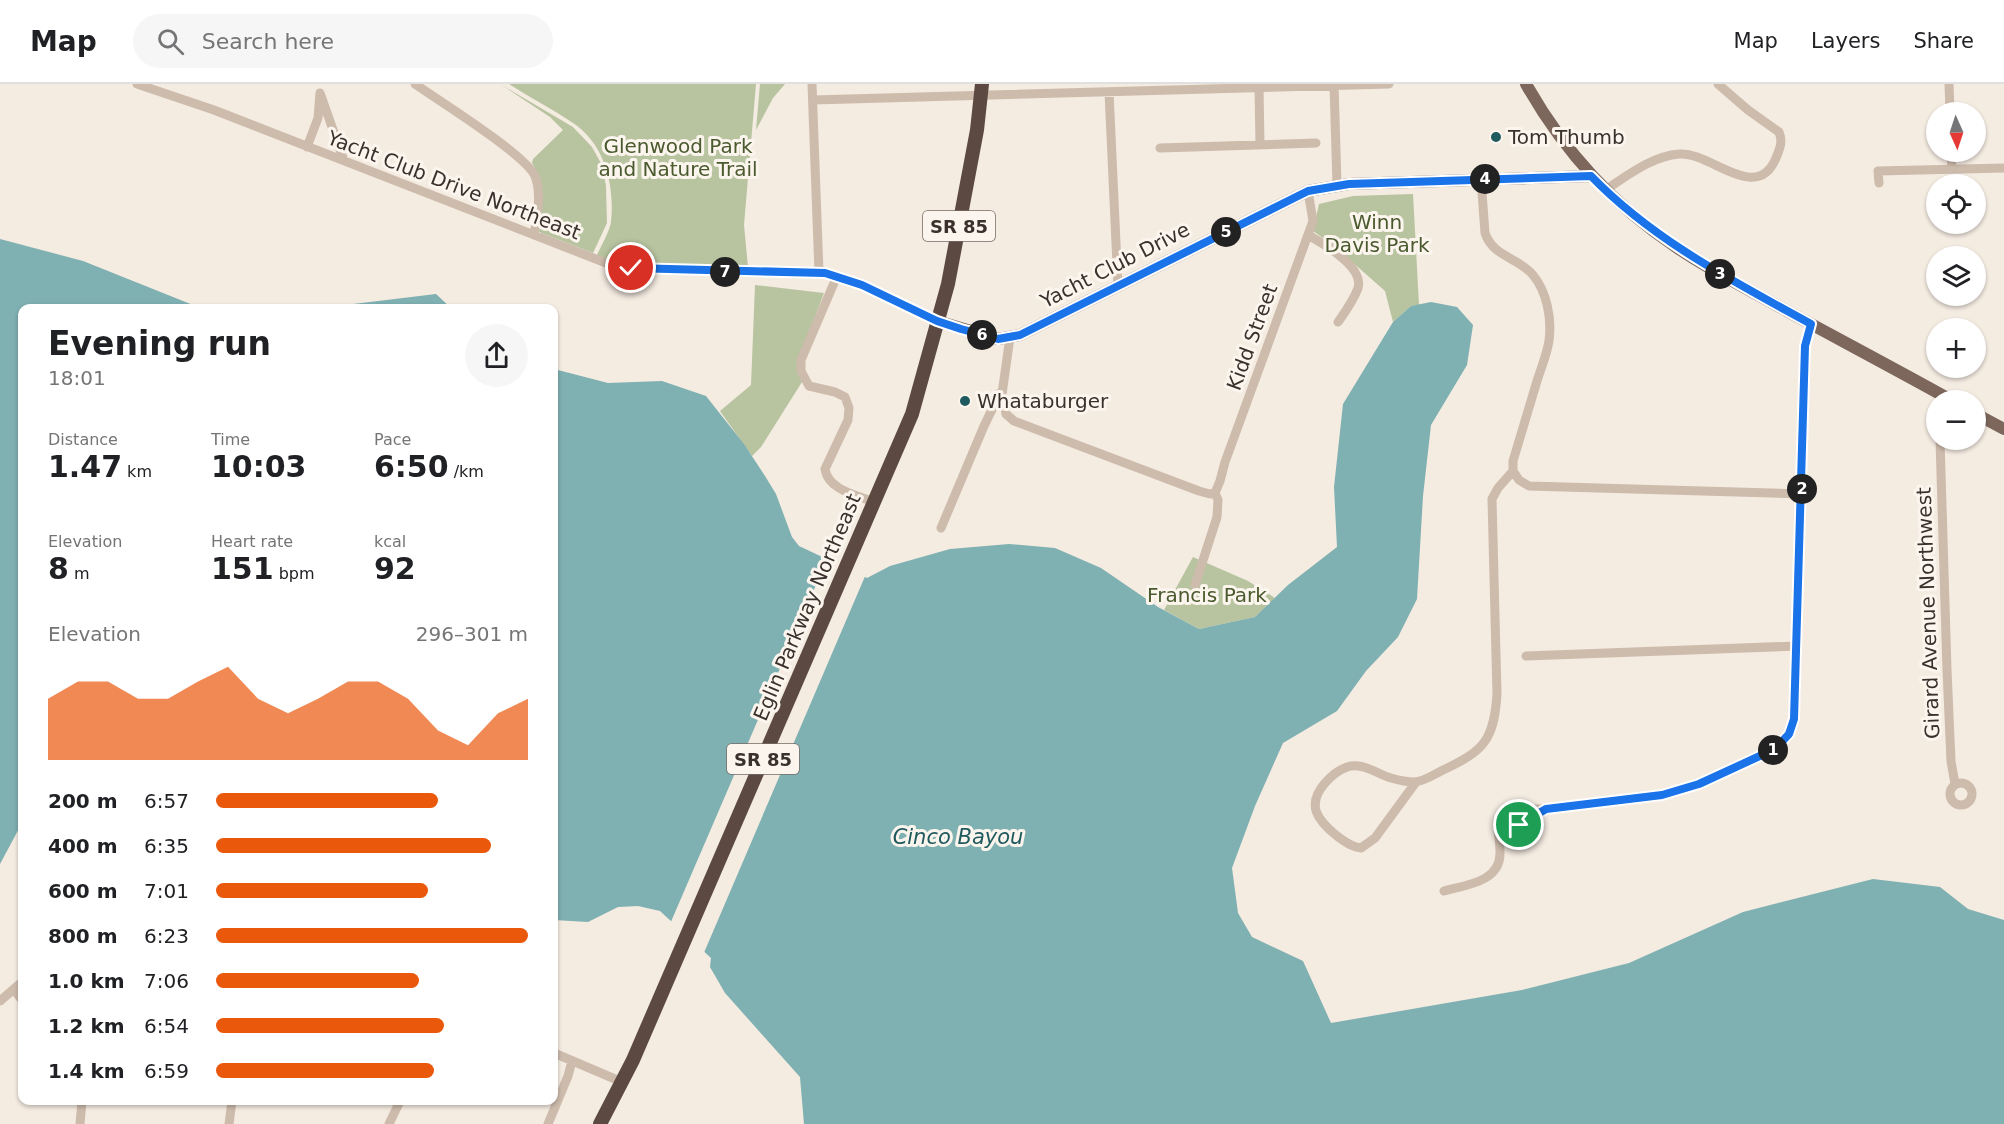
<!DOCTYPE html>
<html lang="en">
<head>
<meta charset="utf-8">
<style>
  body { margin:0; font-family:"DejaVu Sans",sans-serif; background:#f6f6f6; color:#202124; height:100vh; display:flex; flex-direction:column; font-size:22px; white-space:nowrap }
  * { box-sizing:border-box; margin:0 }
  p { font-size:20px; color:#757577 }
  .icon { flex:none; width:33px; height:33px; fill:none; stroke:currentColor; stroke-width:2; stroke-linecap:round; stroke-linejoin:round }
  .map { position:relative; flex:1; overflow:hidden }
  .side { position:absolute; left:18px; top:220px; width:540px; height:801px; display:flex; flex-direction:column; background:#fff; border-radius:12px; box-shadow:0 2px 4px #0004 }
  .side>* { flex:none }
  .needle { width:39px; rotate:177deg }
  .buttons { position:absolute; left:1926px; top:18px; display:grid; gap:12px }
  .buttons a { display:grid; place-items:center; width:60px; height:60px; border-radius:50%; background:#fff; box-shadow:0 2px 4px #0004; font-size:30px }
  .pin { position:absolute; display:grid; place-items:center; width:51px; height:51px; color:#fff; margin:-26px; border:3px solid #fff; border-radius:50%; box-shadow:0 2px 6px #0007 }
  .km { position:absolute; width:30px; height:30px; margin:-15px; border-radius:50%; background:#222; color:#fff; font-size:16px; line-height:30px; text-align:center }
  .round { display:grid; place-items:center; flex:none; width:63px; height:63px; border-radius:32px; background:#f6f6f6 }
  .summary { display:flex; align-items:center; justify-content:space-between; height:102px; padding:0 30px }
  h1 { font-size:33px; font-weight:600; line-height:45px }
  .metrics { display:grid; grid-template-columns:repeat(3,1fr); gap:9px; height:102px; padding:6px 30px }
  .metrics div { display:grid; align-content:center }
  .metrics b { font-size:30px; font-weight:600 }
  .metrics small { font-size:16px; font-weight:400 }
  .metrics p { font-size:16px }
  .chart { height:168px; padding:12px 30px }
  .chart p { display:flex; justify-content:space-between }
  .chart svg { width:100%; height:108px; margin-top:6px; fill:#ea580c; opacity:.7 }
  ul { padding:0 30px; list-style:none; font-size:20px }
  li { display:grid; grid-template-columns:96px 72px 1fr; align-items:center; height:45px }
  li i { height:15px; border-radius:8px; background:#ea580c }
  header { display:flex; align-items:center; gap:36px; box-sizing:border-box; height:84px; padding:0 30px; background:#fff; border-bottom:2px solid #e0e0e0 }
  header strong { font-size:28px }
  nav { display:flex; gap:33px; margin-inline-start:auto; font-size:21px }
  .search { width:420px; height:54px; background:#f6f6f6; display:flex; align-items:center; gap:15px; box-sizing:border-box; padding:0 21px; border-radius:33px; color:#757577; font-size:22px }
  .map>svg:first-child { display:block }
</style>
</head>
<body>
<header>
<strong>Map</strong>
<div class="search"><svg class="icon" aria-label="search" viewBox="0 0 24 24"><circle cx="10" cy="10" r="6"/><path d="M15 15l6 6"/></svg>Search here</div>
<nav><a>Map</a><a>Layers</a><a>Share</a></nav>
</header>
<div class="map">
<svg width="2004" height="1040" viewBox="0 0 2004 1040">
  <rect width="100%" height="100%" fill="#f4ebe1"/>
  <path fill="#b8c4a0" d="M 500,0 L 573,43 L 592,63 L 602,81 L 606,102 L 607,139 L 593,169 L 539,148 C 543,124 545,99 532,79 L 533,75 L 563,46 L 550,33 Z
    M 509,0 L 756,0 L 744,141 L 748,183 C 698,182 645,185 596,173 C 601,162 609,149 611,138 C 615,102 605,60 573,39 C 553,25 530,14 509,0 Z
    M 760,0 L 785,0 L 773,14 L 756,46 Z
    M 1413,110 L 1419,221 L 1411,222 L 1393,238 L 1385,207 L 1334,162 L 1313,147 L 1319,120 L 1353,112 Z
    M 755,201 L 824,209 L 805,259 L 802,298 L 761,363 L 752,372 L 720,327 L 751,301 Z
    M 1193,473 L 1248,497 L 1275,514 L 1255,533 L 1199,545 L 1164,526 Z"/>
  <path fill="#7fb0b2" d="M 0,155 L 83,177 L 203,225 L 22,225 L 22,739 L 0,780 Z
    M 436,210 L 452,225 L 312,225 Z
    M 1431,218 L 1457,223 L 1473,241 L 1467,281 L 1431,341 L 1423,412 L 1417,515 L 1398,553 L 1366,587 L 1337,627 L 1283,659 L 1255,722 L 1232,784 L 1238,829 L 1252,853 L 1303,877 L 1331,939 L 1522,906 L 1629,879 L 1743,828 L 1873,795 L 1940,803 L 1968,825 L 2004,836 L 2004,1040 L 804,1040 L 800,993 L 725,909 L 710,883 L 711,874 L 660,827 L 638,822 L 618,823 L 588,838 L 554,836 L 554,285 L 608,299 L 662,297 L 706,312 L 744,360 L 765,392 L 776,410 L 792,453 L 799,462 L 867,494 L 890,482 L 950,465 L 1009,460 L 1055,464 L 1101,484 L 1158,523 L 1199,545 L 1255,533 L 1288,501 L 1337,463 L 1334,403 L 1343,320 L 1393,238 L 1411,222 Z"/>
  <path fill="#f4ebe1" d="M 828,473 L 866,490 L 703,871 L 670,840 Z"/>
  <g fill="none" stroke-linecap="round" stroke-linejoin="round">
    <path stroke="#cdbbac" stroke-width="9" d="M 137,0 L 214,26 L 606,179 L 631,184 L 825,189 L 862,200 L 937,237
      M 415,0 C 438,16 526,71 535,92 C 542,110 537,133 534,151
      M 812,0 L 819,189
      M 1334,0 L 1337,101
      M 1949,0 L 1950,28
      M 1259,4 L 1260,60
      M 1109,8 L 1118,202
      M 813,16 L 1389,0
      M 307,63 L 318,34 L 320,9 L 344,77
      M 1160,64 L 1316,59
      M 1951,68 L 1952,85
      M 1879,99 L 1878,87 L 2004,84
      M 1605,106 C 1627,92 1652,72 1679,70 C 1710,67 1757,121 1776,74 C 1780,64 1783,58 1779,48 L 1748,26 L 1718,0
      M 1308,151 C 1324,160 1364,183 1358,204 C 1354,216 1345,228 1338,238
      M 837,192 L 801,276 L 801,287 L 809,302 L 835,308 L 845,313 L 849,324 L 848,336 L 825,385 C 828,406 857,411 874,418
      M 1010,253 L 1002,310 L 1006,330 L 1014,337 L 1199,407 L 1210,410 L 1215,409
      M 1940,356 L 1947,586 L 1951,677 L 1955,700
      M 1513,387 L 1519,396 L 1529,402 L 1802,410
      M 1215,409 L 1220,397 L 1225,378 L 1313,137 L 1308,107
      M 941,444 L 984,342 L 1000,309 L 1002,308
      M 1195,501 L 1217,433 L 1218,416 L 1215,409
      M 1526,572 L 1797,562
      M 1416,698 L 1375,754 L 1361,764 C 1351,763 1344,757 1337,752 C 1317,736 1306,721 1325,699 C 1331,692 1339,686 1347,683 C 1363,678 1377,690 1391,694 C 1398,696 1407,698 1414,698 C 1423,698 1435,690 1443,686 C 1484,667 1494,656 1497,610 L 1492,415 L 1498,404 L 1513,387 L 1513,377 C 1521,351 1529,324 1537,297 C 1541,284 1547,270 1549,257 C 1552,235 1547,208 1533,191 C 1518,173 1493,173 1485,149 L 1481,95
      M1950 710a11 11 0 1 1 22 0a11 11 0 1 1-22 0Z
      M 1546,725 L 1518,725 L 1512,729 L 1511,736 L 1519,741 L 1546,725 L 1662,710 L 1688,704 L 1759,673 L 1782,660 L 1789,650 L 1794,635 L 1796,610 L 1805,262 L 1811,240
      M 1444,807 C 1466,801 1501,798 1500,768 C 1500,757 1497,746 1498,735 L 1507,729 L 1512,729
      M 14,906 L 22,916
      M 0,917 L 22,898
      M 554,969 L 622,998
      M 80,1040 L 82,1017
      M 229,1040 L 232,1017
      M 389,1040 L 400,1017
      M 548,1040 L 568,992 L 572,977"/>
    <path stroke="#7d675c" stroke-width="12" d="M 1526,0 C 1563,66 1613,121 1676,163 C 1711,187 1750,206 1787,227 C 1842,257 1897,286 1951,316
      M 937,237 L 998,255 L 1020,251 L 1308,107 L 1349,100 L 1591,92
      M 1976,330 L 2004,345"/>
    <path stroke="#5c4a42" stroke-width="14" d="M 600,1040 L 633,976 L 677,874 L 912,330 L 948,200 L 977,46 L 982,0"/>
  </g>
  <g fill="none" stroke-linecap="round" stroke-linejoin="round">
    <defs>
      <path id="route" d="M 631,184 L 825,189 L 862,201 L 937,237 L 961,245 L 998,255 L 1020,251 L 1308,107 L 1349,100 L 1591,92 C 1654,157 1733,197 1811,240 L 1805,262 L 1794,635 L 1789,650 L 1775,665 L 1699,700 L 1662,711 L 1546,725 L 1519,741"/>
    </defs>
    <use href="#route" stroke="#fff" stroke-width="12"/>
    <use href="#route" stroke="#1a73e8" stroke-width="8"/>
  </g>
  <g fill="#1f5a5e" stroke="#fbf5ee" stroke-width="2">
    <circle cx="1496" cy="53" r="6"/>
    <circle cx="965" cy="317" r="6"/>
  </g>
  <g text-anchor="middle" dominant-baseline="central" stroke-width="6" stroke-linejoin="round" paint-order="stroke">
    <g fill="#fbf5ee" stroke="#756b66" stroke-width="1.5">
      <rect x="923" y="127" width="72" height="30" rx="4.5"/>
      <rect x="727" y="660" width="72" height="30" rx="4.5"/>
    </g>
    <g font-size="18" font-weight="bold" fill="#3b302b">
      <text x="959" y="142">SR 85</text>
      <text x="763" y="675">SR 85</text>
    </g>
    <g font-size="20" fill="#3b302b" stroke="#fbf5ee" text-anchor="start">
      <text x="1508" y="53">Tom Thumb</text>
      <text x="977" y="317">Whataburger</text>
    </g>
    <g font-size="20" fill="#4a5a2e" stroke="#fbf5ee">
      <text x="678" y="62">Glenwood Park<tspan x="678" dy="23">and Nature Trail</tspan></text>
      <text x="1377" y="138">Winn<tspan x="1377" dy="23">Davis Park</tspan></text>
      <text x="1207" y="511">Francis Park</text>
    </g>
    <g font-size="20" fill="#3b302b" stroke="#fbf5ee">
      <text transform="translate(454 101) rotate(21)">Yacht Club Drive Northeast</text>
      <text transform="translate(1115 181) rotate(-27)">Yacht Club Drive</text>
      <text transform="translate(1252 253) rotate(-70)">Kidd Street</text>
      <text transform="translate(807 523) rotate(-67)">Eglin Parkway Northeast</text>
      <text transform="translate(1928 529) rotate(-92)">Girard Avenue Northwest</text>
    </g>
    <g font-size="21" font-style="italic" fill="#1f5a5e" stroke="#fbf5ee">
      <text x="958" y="753">Cinco Bayou</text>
    </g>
  </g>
</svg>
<div class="buttons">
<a><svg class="needle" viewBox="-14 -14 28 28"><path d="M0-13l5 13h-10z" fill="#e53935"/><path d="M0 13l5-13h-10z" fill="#757577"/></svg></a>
<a><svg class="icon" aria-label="locate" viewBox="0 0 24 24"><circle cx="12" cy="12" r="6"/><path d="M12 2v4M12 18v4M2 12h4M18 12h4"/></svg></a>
<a><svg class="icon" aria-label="layers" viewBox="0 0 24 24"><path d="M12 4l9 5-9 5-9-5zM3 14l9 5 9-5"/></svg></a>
<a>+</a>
<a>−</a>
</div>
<div class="pin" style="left:1519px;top:741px;background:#1e9e55"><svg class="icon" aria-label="arrive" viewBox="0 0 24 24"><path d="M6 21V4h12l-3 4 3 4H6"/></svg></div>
<div class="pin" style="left:631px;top:184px;background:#d93025"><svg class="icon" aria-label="check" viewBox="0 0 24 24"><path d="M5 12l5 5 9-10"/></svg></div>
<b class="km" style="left:1773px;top:666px">1</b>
<b class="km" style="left:1802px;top:405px">2</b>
<b class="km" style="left:1720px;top:190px">3</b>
<b class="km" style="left:1485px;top:95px">4</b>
<b class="km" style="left:1226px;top:148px">5</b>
<b class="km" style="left:982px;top:251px">6</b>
<b class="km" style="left:725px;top:188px">7</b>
<section class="side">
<div class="summary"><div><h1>Evening run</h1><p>18:01</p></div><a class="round"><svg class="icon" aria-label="share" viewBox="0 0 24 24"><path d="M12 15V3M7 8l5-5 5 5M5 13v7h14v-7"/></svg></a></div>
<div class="metrics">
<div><p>Distance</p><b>1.47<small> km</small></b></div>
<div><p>Time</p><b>10:03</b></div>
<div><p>Pace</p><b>6:50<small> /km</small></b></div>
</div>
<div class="metrics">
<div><p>Elevation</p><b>8<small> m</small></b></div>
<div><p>Heart rate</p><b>151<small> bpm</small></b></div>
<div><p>kcal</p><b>92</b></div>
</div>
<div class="chart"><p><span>Elevation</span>296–301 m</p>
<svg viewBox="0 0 160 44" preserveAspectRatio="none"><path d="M0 44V19L10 12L20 12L30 19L40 19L50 12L60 6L70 19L80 25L90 19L100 12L110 12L120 19L130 32L140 38L150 25L160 19V44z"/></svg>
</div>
<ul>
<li><b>200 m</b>6:57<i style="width:71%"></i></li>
<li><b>400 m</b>6:35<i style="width:88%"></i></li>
<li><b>600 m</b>7:01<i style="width:68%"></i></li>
<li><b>800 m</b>6:23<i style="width:100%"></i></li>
<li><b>1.0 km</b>7:06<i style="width:65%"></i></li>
<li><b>1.2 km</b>6:54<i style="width:73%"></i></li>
<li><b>1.4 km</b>6:59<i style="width:70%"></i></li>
</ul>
</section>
</div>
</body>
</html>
